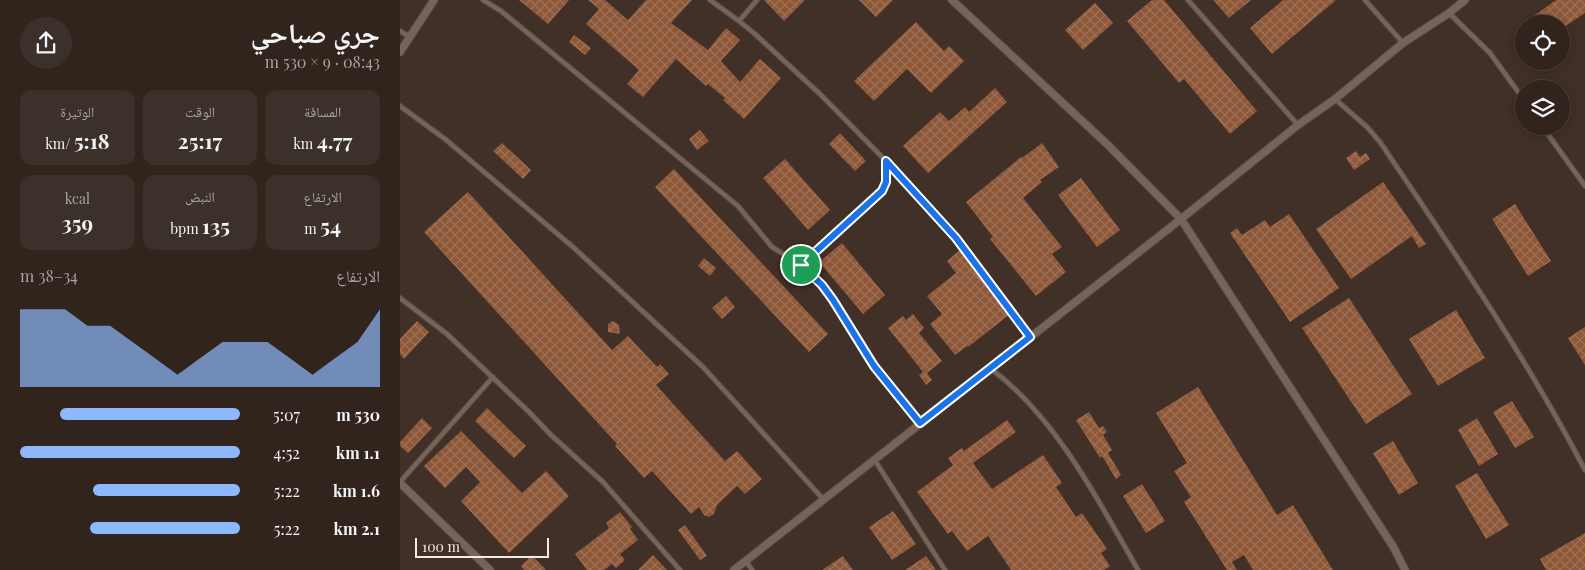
<!DOCTYPE html>
<html lang="ar">
<head>
<meta charset="utf-8">
<style>
  body { margin:0; font-family:"Playfair Display","Noto Naskh Arabic",serif; background:#3c302a; color:#f1f3f6; direction:rtl; height:100vh; display:flex; flex-direction:column; font-size:19px; white-space:nowrap }
  * { box-sizing:border-box; margin:0 }
  p { font-size:16px; color:#a8a4a4 }
  .icon { flex:none; width:28px; height:28px; fill:none; stroke:currentColor; stroke-width:2; stroke-linecap:round; stroke-linejoin:round }
  .map { position:relative; flex:1; overflow:hidden; direction:ltr }
  .drawer { display:flex; flex-direction:column; background:#30241d; width:400px }
  .drawer>* { flex:none }
  .fabs { position:absolute; left:1115px; top:15px; display:grid; gap:10px }
  .fabs a { display:grid; place-items:center; width:55px; height:55px; border-radius:50%; background:#30241d; box-shadow:0 2px 12px #0003,0 0 0 1px #4b413b; font-size:25px }
  .scale { position:absolute; left:15px; bottom:12px; width:134px; box-sizing:border-box; padding-left:5px; border:2px solid #f4e9e3; border-top:0; font-size:14px; line-height:18px; white-space:nowrap; color:#f4e9e3; -webkit-text-stroke:4px #403027; paint-order:stroke }
  .pin { position:absolute; display:grid; place-items:center; width:42px; height:42px; color:#fff; margin:-21px; border:2px solid #fff; border-radius:50%; box-shadow:0 1px 5px #0007 }
  .round { display:grid; place-items:center; flex:none; width:52px; height:52px; border-radius:26px; background:#3c302a }
  .headline { display:flex; align-items:center; justify-content:space-between; height:85px; padding:0 20px }
  h1 { font-size:28px; font-weight:700; line-height:38px }
  .metrics { display:grid; grid-template-columns:repeat(3,1fr); gap:8px; height:85px; padding:5px 20px }
  .metrics div { display:grid; align-content:center; border-radius:12px; background:#3c302a; text-align:center }
  .metrics b { font-size:21px; font-weight:700 }
  .metrics small { font-size:14px; font-weight:400 }
  .metrics p { font-size:14px }
  .chart { height:140px; padding:10px 20px }
  .chart p { display:flex; justify-content:space-between }
  .chart svg { width:100%; height:90px; margin-top:5px; fill:#8db9fc; opacity:.7 }
  ul { padding:0 20px; list-style:none; font-size:16px }
  li { display:grid; grid-template-columns:80px 60px 1fr; align-items:center; height:38px }
  li i { height:12px; border-radius:6px; background:#8db9fc }
  main { display:flex; flex:1; min-height:0 }
  .map>svg:first-child { display:block }
</style>
</head>
<body>
<main>
<div class="map">
<svg width="1185" height="570" viewBox="0 0 1185 570">
  <defs>
    <pattern id="building-cross-hatch" width="8" height="8" patternUnits="userSpaceOnUse" patternTransform="scale(1.25)"><rect width="8" height="8" fill="#8e5838"/><path d="M0 0l8 8M0 8l8-8" fill="none" stroke="#9e7055"/></pattern>
  </defs>
  <rect width="100%" height="100%" fill="#403027"/>
  <path fill="url(#building-cross-hatch)" d="M 119,0 L 169,0 L 148,24 Z
    M 188,0 L 205,0 L 228,20 L 246,0 L 292,0 L 271,23 L 308,50 L 326,28 L 340,40 L 321,61 L 340,82 L 360,59 L 381,78 L 344,119 L 323,100 L 325,98 L 308,84 L 306,86 L 276,59 L 243,97 L 227,84 L 239,70 L 186,24 L 199,9 Z
    M 364,0 L 405,0 L 384,21 Z
    M 459,0 L 493,0 L 476,17 Z
    M 752,0 L 764,0 L 857,111 L 830,134 L 784,79 L 779,83 L 727,21 Z
    M 813,0 L 851,0 L 829,18 Z
    M 883,0 L 936,0 L 872,54 L 850,28 Z
    M 1156,0 L 1185,0 L 1185,13 L 1161,29 L 1161,24 L 1142,24 L 1135,15 Z
    M 695,3 L 713,23 L 683,50 L 665,30 Z
    M 516,22 L 544,51 L 549,46 L 564,61 L 531,93 L 507,69 L 474,101 L 454,81 Z
    M 174,35 L 191,48 L 185,55 L 169,42 Z
    M 595,88 L 607,102 L 528,173 L 503,146 L 540,112 L 549,121 L 565,107 L 569,112 Z
    M 300,130 L 309,141 L 297,150 L 289,139 Z
    M 440,133 L 466,161 L 455,171 L 429,144 Z
    M 102,143 L 131,170 L 123,179 L 93,151 Z
    M 642,143 L 659,167 L 640,180 L 642,182 L 623,198 L 662,247 L 652,254 L 666,272 L 636,296 L 590,239 L 593,237 L 566,202 L 621,157 L 622,158 Z
    M 956,151 L 960,157 L 966,153 L 970,159 L 954,170 L 946,158 Z
    M 385,159 L 430,210 L 408,230 L 363,178 Z
    M 274,169 L 428,334 L 409,352 L 255,187 Z
    M 681,178 L 720,230 L 697,247 L 658,195 Z
    M 983,182 L 1026,244 L 1019,248 L 1012,236 L 951,279 L 916,229 Z
    M 68,192 L 212,350 L 228,336 L 257,367 L 260,364 L 269,374 L 256,385 L 325,461 L 337,451 L 362,479 L 345,494 L 337,486 L 317,505 L 314,514 L 309,517 L 304,515 L 299,507 L 291,514 L 252,471 L 244,478 L 215,446 L 217,444 L 24,232 Z
    M 1115,204 L 1151,261 L 1128,276 L 1092,219 Z
    M 889,214 L 939,288 L 890,322 L 830,233 L 837,228 L 842,235 L 865,220 L 870,227 Z
    M 442,243 L 485,295 L 463,314 L 419,262 Z
    M 561,249 L 568,259 L 566,260 L 609,315 L 568,347 L 567,346 L 555,355 L 530,324 L 542,314 L 527,296 L 556,273 L 547,261 Z
    M 304,258 L 316,268 L 310,276 L 298,266 Z
    M 326,296 L 335,307 L 322,319 L 312,308 Z
    M 949,298 L 1012,394 L 966,424 L 902,328 Z
    M 1056,310 L 1085,358 L 1038,386 L 1009,339 Z
    M 513,314 L 524,328 L 519,333 L 542,361 L 527,373 L 532,380 L 526,385 L 519,375 L 523,372 L 488,328 L 503,316 L 506,320 Z
    M 17,321 L 29,332 L 4,359 L 0,354 L 0,339 Z
    M 213,321 L 219,325 L 220,334 L 208,332 L 208,324 Z
    M 1185,327 L 1185,365 L 1168,338 Z
    M 798,387 L 877,515 L 893,505 L 933,570 L 853,570 L 844,555 L 832,562 L 837,570 L 827,570 L 784,502 L 791,497 L 774,471 L 787,463 L 756,413 Z
    M 1112,401 L 1134,437 L 1115,448 L 1093,412 Z
    M 87,408 L 126,446 L 114,458 L 75,421 Z
    M 689,412 L 699,428 L 703,426 L 707,432 L 703,435 L 712,450 L 708,453 L 721,475 L 716,479 L 702,456 L 700,458 L 676,420 Z
    M 22,418 L 32,428 L 8,453 L 0,446 L 0,442 Z
    M 1077,418 L 1098,454 L 1079,466 L 1058,430 Z
    M 607,420 L 616,432 L 573,463 L 592,489 L 643,455 L 662,483 L 656,487 L 676,517 L 682,513 L 707,549 L 701,553 L 710,566 L 704,570 L 611,570 L 588,536 L 567,551 L 552,531 L 548,534 L 517,492 L 553,465 L 548,458 L 562,448 L 564,451 Z
    M 61,431 L 122,493 L 146,471 L 169,496 L 109,553 L 61,501 L 80,482 L 66,467 L 45,488 L 24,466 Z
    M 993,441 L 1018,483 L 999,495 L 973,453 Z
    M 1077,473 L 1109,525 L 1086,539 L 1055,486 Z
    M 742,484 L 765,521 L 746,533 L 723,496 Z
    M 493,511 L 516,544 L 492,560 L 469,527 Z
    M 220,512 L 232,527 L 230,529 L 238,540 L 220,554 L 225,560 L 216,568 L 212,564 L 204,570 L 187,570 L 175,554 L 209,528 L 206,523 Z
    M 285,525 L 307,556 L 300,560 L 278,530 Z
    M 1185,533 L 1185,570 L 1146,570 L 1140,559 Z
    M 132,555 L 146,570 L 124,570 L 121,566 Z
    M 253,555 L 267,570 L 238,570 Z
    M 443,556 L 453,570 L 422,570 Z
    M 526,556 L 536,570 L 505,570 Z"/>
  <g fill="none" stroke-linecap="round" stroke-linejoin="round">
    <defs>
      <path id="lane" d="M 83,0 L 101,11 L 338,206 L 372,247 L 401,265 L 422,285 L 433,300 L 473,366 L 520,423
        M 310,0 L 339,21 L 355,34 L 420,94 L 486,161 L 557,238 L 630,337
        M 788,0 L 898,125
        M 965,0 L 1003,43
        M 1049,13 L 1090,53 L 1124,100
        M 339,21 L 357,0
        M 0,31 L 10,37
        M 935,99 L 967,127 L 980,142 C 1052,249 1125,355 1185,470
        M 0,106 L 45,139 L 173,247 L 303,367 L 424,500
        M 1142,126 L 1185,186
        M 401,265 L 482,191 L 486,182 L 486,161
        M 0,298 L 47,334 L 130,413 L 151,435 L 203,482 L 280,570
        M 590,368 C 656,417 698,500 738,570
        M 474,459 L 545,570
        M 0,482 L 93,377
        M 346,561 L 352,570"/>
      <path id="street" d="M 552,0 L 708,145 L 781,219 L 994,548 L 1005,570
        M 0,52 L 34,0
        M 0,483 L 90,570
        M 334,570 L 781,219 L 898,125 L 935,99 L 1003,43 L 1049,13 L 1065,0"/>
    </defs>
    <use href="#lane" stroke="#5c4e46" stroke-width="6"/>
    <use href="#street" stroke="#5c4e46" stroke-width="9"/>
    <use href="#lane" stroke="#766359" stroke-width="4"/>
    <use href="#street" stroke="#766359" stroke-width="7"/>
  </g>
  <g fill="none" stroke-linecap="round" stroke-linejoin="round">
    <defs>
      <path id="route" d="M 486,161 L 556,238 L 630,337 L 520,423 L 474,366 L 433,300 L 422,285 L 401,265 L 482,191 L 486,182 Z"/>
    </defs>
    <use href="#route" stroke="#fff" stroke-width="10"/>
    <use href="#route" stroke="#1a73e8" stroke-width="6"/>
  </g>
</svg>
<div class="fabs">
<a><svg class="icon" aria-label="locate" viewBox="0 0 24 24"><circle cx="12" cy="12" r="6"/><path d="M12 2v4M12 18v4M2 12h4M18 12h4"/></svg></a>
<a><svg class="icon" aria-label="layers" viewBox="0 0 24 24"><path d="M12 4l9 5-9 5-9-5zM3 14l9 5 9-5"/></svg></a>
</div>
<div class="scale">100 m</div>
<div class="pin" style="left:401px;top:265px;background:#1e9e55"><svg class="icon" aria-label="arrive" viewBox="0 0 24 24"><path d="M6 21V4h12l-3 4 3 4H6"/></svg></div>
</div>
<section class="drawer">
<div class="headline"><div><h1>جري صباحي</h1><p>08:43 · 9 × 530 m</p></div><a class="round"><svg class="icon" aria-label="share" viewBox="0 0 24 24"><path d="M12 15V3M7 8l5-5 5 5M5 13v7h14v-7"/></svg></a></div>
<div class="metrics">
<div><p>المسافة</p><b>4.77<small> km</small></b></div>
<div><p>الوقت</p><b>25:17</b></div>
<div><p>الوتيرة</p><b>5:18<small> /km</small></b></div>
</div>
<div class="metrics">
<div><p>الارتفاع</p><b>54<small> m</small></b></div>
<div><p>النبض</p><b>135<small> bpm</small></b></div>
<div><p>kcal</p><b>359</b></div>
</div>
<div class="chart"><p><span>الارتفاع</span>34–38 m</p>
<svg viewBox="0 0 160 44" preserveAspectRatio="none"><path d="M0 44V6L10 6L20 6L30 14L40 14L50 22L60 30L70 38L80 30L90 22L100 22L110 22L120 30L130 38L140 30L150 22L160 6V44z"/></svg>
</div>
<ul>
<li><b>530 m</b>5:07<i style="width:82%"></i></li>
<li><b>1.1 km</b>4:52<i style="width:100%"></i></li>
<li><b>1.6 km</b>5:22<i style="width:67%"></i></li>
<li><b>2.1 km</b>5:22<i style="width:68%"></i></li>
</ul>
</section>
</main>
</body>
</html>
